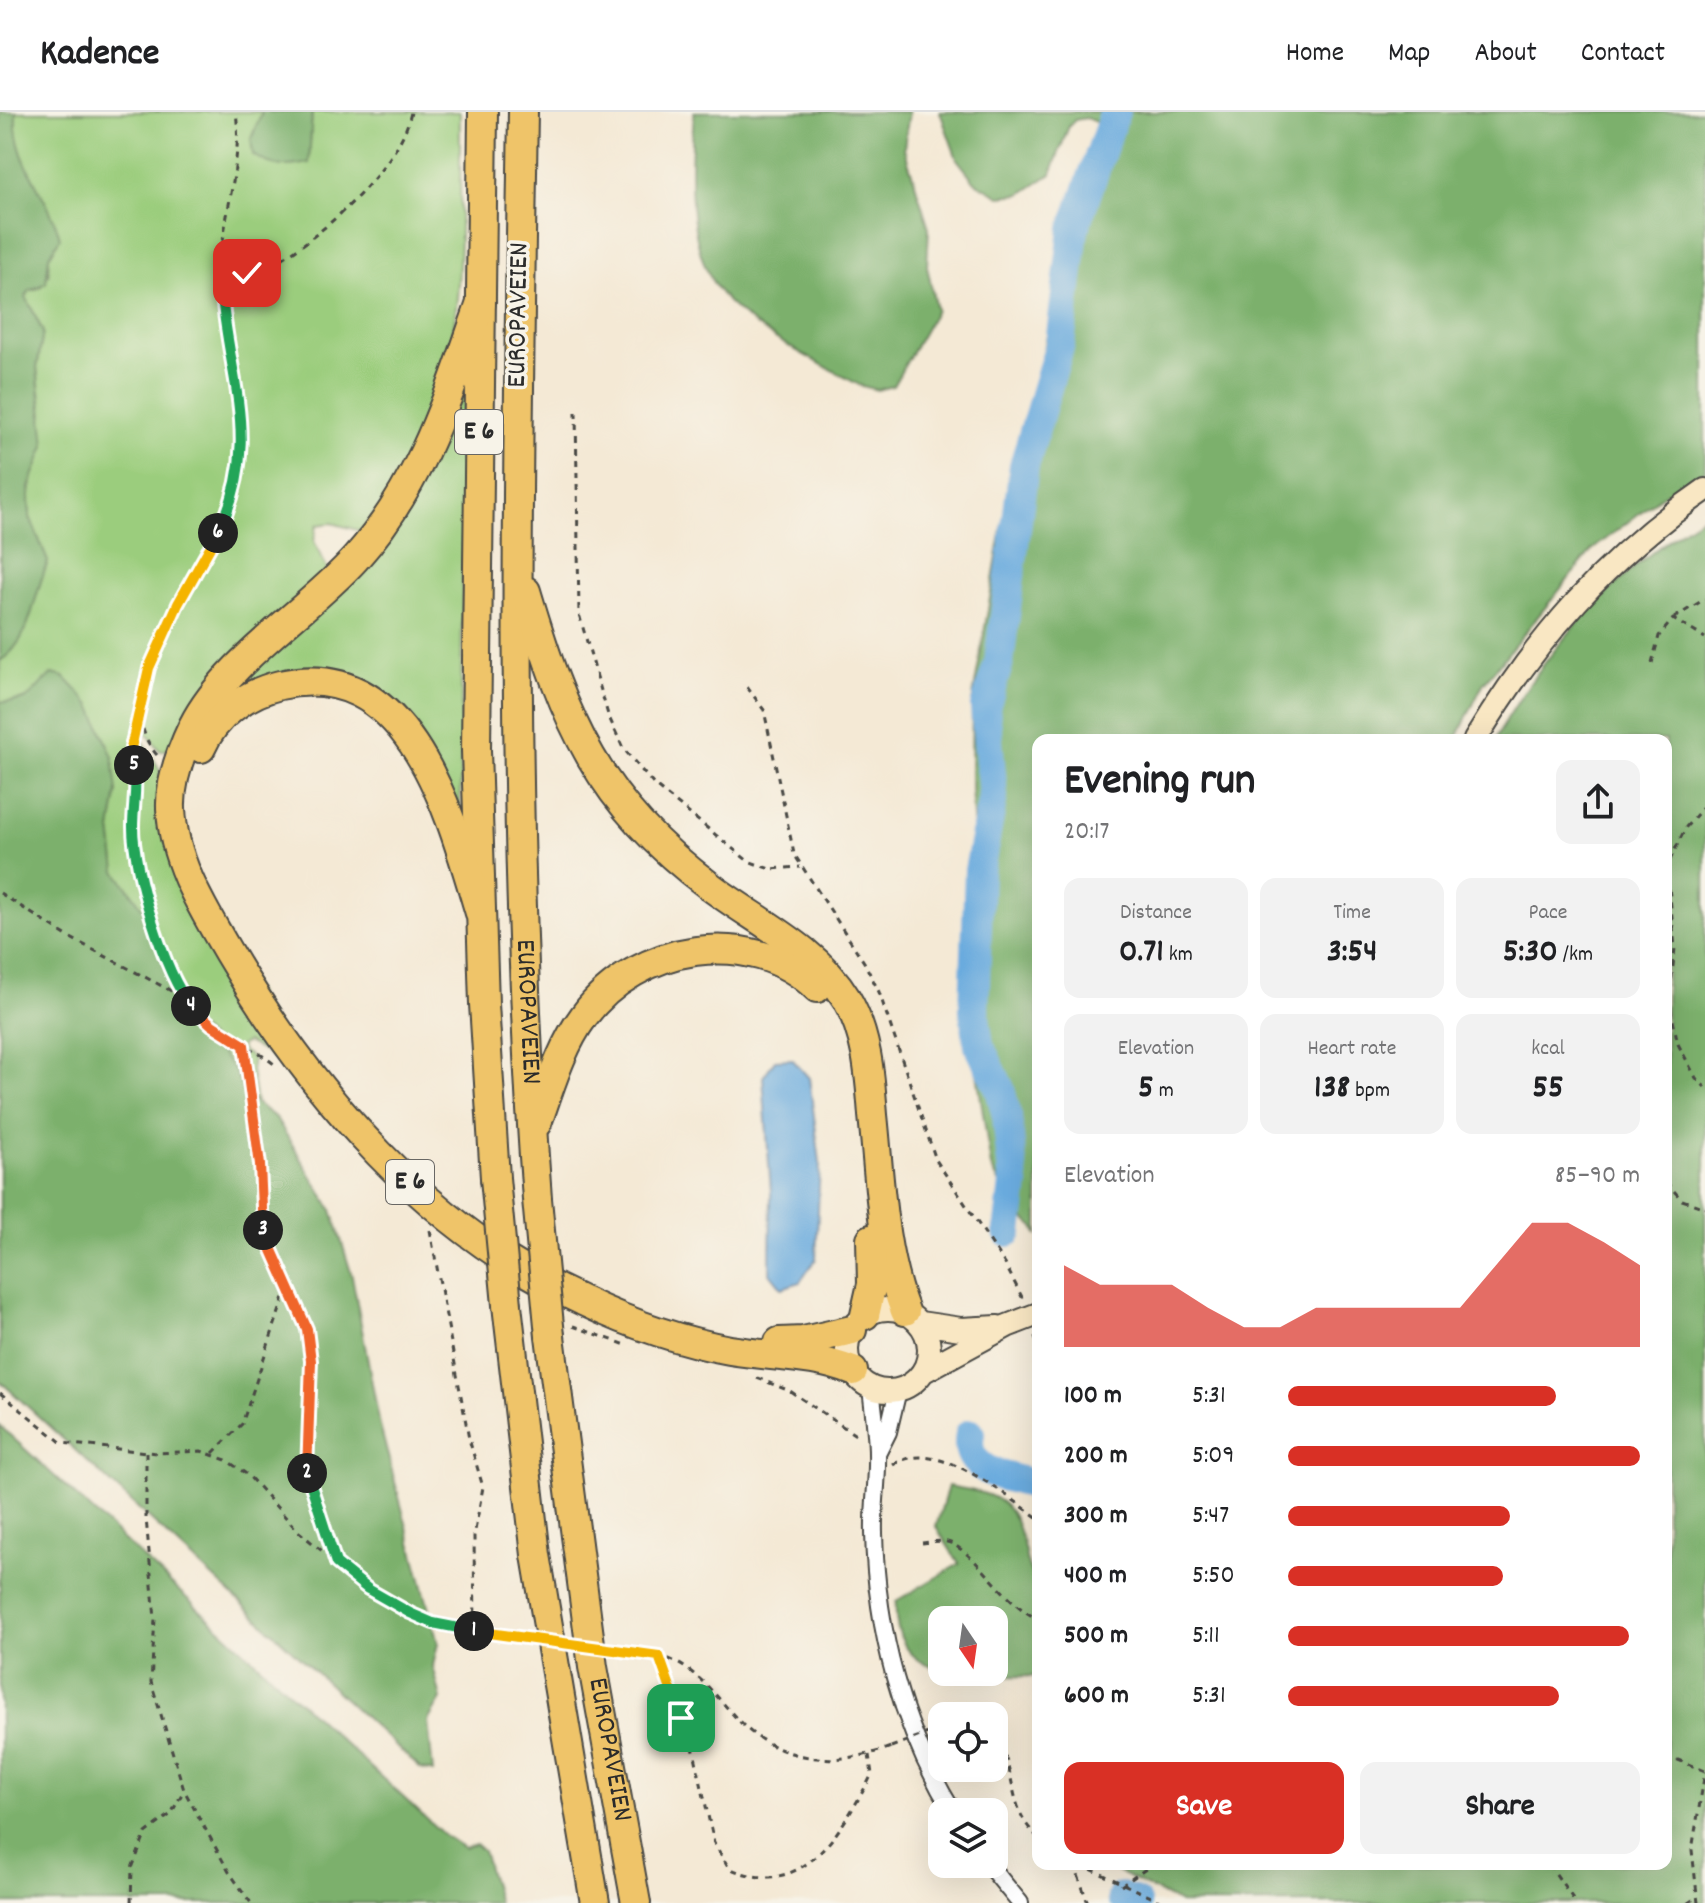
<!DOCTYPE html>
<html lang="en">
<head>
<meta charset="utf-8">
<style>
  body { margin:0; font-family:Dekko,sans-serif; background:#f2f2f2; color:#202124; height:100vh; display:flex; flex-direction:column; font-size:30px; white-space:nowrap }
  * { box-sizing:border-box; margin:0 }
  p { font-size:26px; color:#757577 }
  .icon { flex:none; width:44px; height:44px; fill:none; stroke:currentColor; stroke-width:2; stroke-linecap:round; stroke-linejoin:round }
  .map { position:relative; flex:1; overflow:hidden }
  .sheet { position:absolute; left:1032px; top:622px; width:640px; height:1136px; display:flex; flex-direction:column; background:#fff; border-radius:16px; box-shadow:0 8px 32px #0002 }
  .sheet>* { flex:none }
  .needle { width:52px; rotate:167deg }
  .fabs { position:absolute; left:928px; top:1494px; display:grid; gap:16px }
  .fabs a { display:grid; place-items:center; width:80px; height:80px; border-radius:16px; background:#fff; box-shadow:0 8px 32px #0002; font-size:40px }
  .pin { position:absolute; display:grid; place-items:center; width:68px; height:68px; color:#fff; margin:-34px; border-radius:16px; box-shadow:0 4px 12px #0006 }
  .km { position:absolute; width:40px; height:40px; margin:-20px; border-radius:50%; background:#222; color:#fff; font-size:22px; line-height:40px; text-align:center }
  .round { display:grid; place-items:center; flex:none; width:84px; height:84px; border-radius:16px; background:#f2f2f2 }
  .overview { display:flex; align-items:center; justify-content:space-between; height:136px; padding:0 32px }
  h1 { font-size:44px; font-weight:700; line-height:60px }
  .metrics { display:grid; grid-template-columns:repeat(3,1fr); gap:12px; height:136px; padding:8px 32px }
  .metrics div { display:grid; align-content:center; border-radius:16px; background:#f2f2f2; text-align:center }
  .metrics b { font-size:34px; font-weight:700 }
  .metrics small { font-size:22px; font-weight:400 }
  .metrics p { font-size:22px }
  .chart { height:224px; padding:16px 32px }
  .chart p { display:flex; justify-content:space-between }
  .chart svg { width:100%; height:144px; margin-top:8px; fill:#d93025; opacity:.7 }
  .primary-button { display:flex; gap:16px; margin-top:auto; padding:16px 32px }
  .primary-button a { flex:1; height:92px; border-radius:16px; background:#d93025; color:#fff; font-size:32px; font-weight:700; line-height:92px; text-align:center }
  .primary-button a+a { background:#f2f2f2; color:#202124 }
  ul { padding:0 32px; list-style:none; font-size:26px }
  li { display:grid; grid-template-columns:128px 96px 1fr; align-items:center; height:60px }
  li i { height:20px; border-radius:10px; background:#d93025 }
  header { display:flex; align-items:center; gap:48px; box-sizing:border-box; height:112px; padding:0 40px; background:#fff; border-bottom:2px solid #e0e0e0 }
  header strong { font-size:38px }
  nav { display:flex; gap:44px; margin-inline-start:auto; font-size:28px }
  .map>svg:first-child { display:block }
</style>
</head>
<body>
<header>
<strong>Kadence</strong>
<nav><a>Home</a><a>Map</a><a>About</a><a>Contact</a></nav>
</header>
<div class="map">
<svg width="1705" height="1791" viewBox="0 0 1705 1791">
  <rect width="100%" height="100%" fill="#f7f3e8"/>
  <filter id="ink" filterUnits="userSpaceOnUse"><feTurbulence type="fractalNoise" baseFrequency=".0125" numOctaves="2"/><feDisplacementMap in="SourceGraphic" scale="16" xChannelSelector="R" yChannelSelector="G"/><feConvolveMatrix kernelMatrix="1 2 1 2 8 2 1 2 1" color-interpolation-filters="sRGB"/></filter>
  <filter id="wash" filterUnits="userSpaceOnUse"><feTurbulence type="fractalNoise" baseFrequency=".006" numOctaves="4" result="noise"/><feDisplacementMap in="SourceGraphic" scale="32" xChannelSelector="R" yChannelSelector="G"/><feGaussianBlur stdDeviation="1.8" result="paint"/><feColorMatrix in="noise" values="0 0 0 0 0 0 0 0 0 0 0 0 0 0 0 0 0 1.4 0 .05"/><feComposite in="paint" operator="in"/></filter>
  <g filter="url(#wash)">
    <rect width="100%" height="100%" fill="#f4e9d5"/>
    <path fill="#9bcd7d" stroke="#637c54" stroke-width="2" d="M 16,0 L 262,0 L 251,27 L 309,51 L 312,0 L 460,0 C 459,114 470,240 415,345 C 401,371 378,395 361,419 L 332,411 L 317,413 L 314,429 L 328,459 L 169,637 L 160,639 L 148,622 L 141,626 L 160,658 L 161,691 L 289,947 L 279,949 L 247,930 L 241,933 L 242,939 L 253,946 L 251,958 L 256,991 C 238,978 229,948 212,929 C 199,915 182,905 173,888 L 149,805 L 116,760 L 111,718 L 117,680 L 44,568 L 37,582 L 20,590 L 0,590 L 0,549 C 33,528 32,483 48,450 L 30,405 L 29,389 L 43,302 L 37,256 L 43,220 L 26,185 L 29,179 L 40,176 L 49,162 L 49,144 C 74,117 30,71 20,43 C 14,28 15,15 16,0 Z
      M 464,281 L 460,707 L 367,578 L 236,584 L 233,573 L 314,498 Z"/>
    <path fill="#7cb06c" stroke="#546e4c" stroke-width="2" fill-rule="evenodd" d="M 0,0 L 16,0 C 12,50 48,80 60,126 L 49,144 L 46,171 L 29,179 L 26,185 L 43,220 L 37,256 L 45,334 L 29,375 L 29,389 L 30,405 L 48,450 C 33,482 33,528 0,549 Z
      M 262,0 L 312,0 L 309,51 C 286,56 273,56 253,43 L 251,27 Z
      M 694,0 L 909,0 L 904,36 L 929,116 L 927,154 L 936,198 L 893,274 L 877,278 L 859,273 C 817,249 766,226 730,192 C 683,147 690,59 694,0 Z
      M 940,0 L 1705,0 L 1705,358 L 1660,385 L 1592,438 L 1483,572 L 1456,628 L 1038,628 L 1038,1124 L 1034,1115 L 1014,1098 L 991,1055 L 971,921 L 968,831 L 975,733 L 971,676 L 972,591 L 1002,416 L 1071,122 L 1103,13 L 1086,6 L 1075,8 L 1069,14 L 1051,62 L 1021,82 L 1000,84 L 975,70 L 957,47 Z
      M 1705,403 L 1705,1791 L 1180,1791 L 1102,1752 L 1666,1752 L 1666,628 L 1495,628 C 1545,537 1617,458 1705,403 Z
      M 52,562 L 64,565 L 91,593 L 113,645 L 117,680 L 111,718 L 116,759 L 149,805 L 178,898 L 212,929 L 236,961 L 244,982 L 276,1006 L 332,1098 L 352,1164 L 380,1314 L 438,1531 L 433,1554 L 441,1587 L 428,1609 L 433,1660 L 421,1657 L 0,1269 L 0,590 C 39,589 27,581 52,562 Z
      M 0,1314 L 444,1723 L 464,1736 L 475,1732 L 483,1739 L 498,1791 L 0,1791 Z
      M 948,1374 C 1001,1383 1012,1386 1025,1440 C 1027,1452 1028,1459 1038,1467 L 1038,1569 L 1033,1564 C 974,1564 890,1573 896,1489 L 959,1452 L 936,1415 ZM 942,1508 L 994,1508 L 994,1560 L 942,1560 Z"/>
    <path fill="#6babde" stroke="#4b6b84" stroke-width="2" d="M 792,947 L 809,966 L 820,1050 L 816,1147 L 800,1170 L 782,1176 L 770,1161 L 771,1081 L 763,965 L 775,948 Z"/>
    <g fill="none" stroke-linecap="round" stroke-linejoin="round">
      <path stroke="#6babde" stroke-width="30" d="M 1008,1120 L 1014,1072 L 1007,1004 L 1000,977 L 979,933 L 974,898 L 979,759 L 993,684 L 985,595 L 999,550 L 1024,354 L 1060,232 L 1074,117 L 1115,0
        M 970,1322 C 962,1361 1008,1365 1038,1373
        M 1122,1785 L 1136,1791"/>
    </g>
  </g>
  <g filter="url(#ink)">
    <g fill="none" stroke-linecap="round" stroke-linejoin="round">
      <defs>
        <path id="minor" d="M 871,1275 C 873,1296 877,1321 877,1342 C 878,1368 873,1394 874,1421 C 876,1518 902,1617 953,1700
          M 878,1340 L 888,1320 L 898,1278
          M 988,1752 L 1020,1791"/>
        <path id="secondary" d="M 1475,628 C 1535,528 1608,444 1705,378
          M847 1238a41 41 0 1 1 82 0a41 41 0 1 1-82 0Z
          M 920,1211 L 961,1217 L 998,1215
          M 924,1259 L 1007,1214 L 1038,1202"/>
        <g id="motorway">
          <path d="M 483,0 L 476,638 L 484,892 L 495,1066"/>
          <path id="s1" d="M 523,0 C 517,363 510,725 537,1087"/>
          <path d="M 481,191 C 448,284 422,373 355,447 C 306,501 226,549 193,614 C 181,639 170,669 171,696 C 173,749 202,795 228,840 C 311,982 430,1120 583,1189 C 629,1211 680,1229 730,1238 C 772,1245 813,1243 853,1259"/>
          <path d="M 526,479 C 565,610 598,691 711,775 C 756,809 816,836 846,886 C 867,921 870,963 873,1003 C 880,1069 881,1137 905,1199"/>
          <path d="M 201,636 C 215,604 246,581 280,573 C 412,543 452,709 480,801"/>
          <path d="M 537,1011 C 550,975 561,935 584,904 C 637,832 751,812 817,876"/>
          <path d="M 507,1193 L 536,1443 L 595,1791"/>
          <path d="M 865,1203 L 872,1172 L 871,1127"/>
          <path id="s2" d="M 550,1224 L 593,1555 L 636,1791"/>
          <path d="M 779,1230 L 803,1229 L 852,1218"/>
        </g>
      </defs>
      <use href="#minor" stroke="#494844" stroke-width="20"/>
      <use href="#secondary" stroke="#494844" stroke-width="26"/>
      <use href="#motorway" stroke="#494844" stroke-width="32"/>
      <path stroke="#494844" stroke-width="3" stroke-dasharray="6 6" stroke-linecap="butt" d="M 222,183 C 233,179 235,169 244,163 C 253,158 264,157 273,152 C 320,126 401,54 411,0
        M 576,300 L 579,502 L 608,603 L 623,636 L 654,673 L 748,749 L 770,757 L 800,755
        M 1674,506 L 1705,487
        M 1652,551 L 1659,524 L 1673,507 L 1705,526
        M 747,575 L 764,598 L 794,742 L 864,850 L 879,880 L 936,1048 L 1005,1152 L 1023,1187
        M 140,605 C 131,626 134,642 136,664 C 137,682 132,701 134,719 C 139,770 159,859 194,897 C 216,922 249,932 274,952
        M 157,643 C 101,579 204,463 228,401 C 262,309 219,245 221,156 C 222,104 243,53 236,0
        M 1705,693 L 1686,715 L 1667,754 L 1675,836 L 1669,889 L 1678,932 L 1696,966 L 1705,975
        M 0,781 L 67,824 L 181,884
        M 244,933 L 260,1053 L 262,1112 L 307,1217 L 311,1249 L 307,1361 L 335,1449
        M 1666,1070 L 1682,1088 L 1705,1096
        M 430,1118 L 469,1327 L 483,1375 L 474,1424 L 475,1519
        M 573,1214 L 626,1233
        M 1035,1224 L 1038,1235
        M 757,1266 L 790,1279 L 860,1326
        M 0,1281 L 62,1331 L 156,1341 L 201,1339 L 226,1348 L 248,1363 L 298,1419 L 368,1477 L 433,1511 L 498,1522
        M 146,1340 L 146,1406 L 155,1507 L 151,1570 L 184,1678 L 229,1760 L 251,1791
        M 213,1341 L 242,1312 L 288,1173
        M 893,1353 C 935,1324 1004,1382 1038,1406
        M 922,1431 C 932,1430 943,1427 953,1432 C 985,1451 1003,1490 1038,1507
        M 645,1541 C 691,1546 713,1582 742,1612 C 783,1652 841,1654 891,1635
        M 659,1544 L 692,1630 L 714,1731 L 729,1756 C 801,1789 837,1725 867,1672 L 872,1662 L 869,1643
        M 941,1616 L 942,1616
        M 994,1623 C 1018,1655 1006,1698 1038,1725
        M 1666,1643 L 1705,1659
        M 1074,1752 L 1088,1791
        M 1080,1752 L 1164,1791
        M 1549,1752 L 1576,1791
        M 1121,1774 L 1153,1752
        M 131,1791 L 132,1756 L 146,1721 L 171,1702 L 184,1678
        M 1688,1791 L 1696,1786
        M 1698,1791 L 1692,1738 L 1705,1660"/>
      <use href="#minor" stroke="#fff" stroke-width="16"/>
      <use href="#secondary" stroke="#f9e7c3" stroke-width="22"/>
      <use href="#motorway" stroke="#efc469" stroke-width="28"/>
      <defs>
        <path id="motorway-bridge" d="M 495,1066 L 507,1193
          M 537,1087 L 550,1224"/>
      </defs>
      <use href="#motorway-bridge" stroke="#494844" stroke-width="32" stroke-linecap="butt"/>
      <path stroke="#494844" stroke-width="3" stroke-dasharray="6 6" stroke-linecap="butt" d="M 498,1522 L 645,1541
        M 891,1635 L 941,1616"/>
      <use href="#motorway-bridge" stroke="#efc469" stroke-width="28"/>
    </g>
  </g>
  <g fill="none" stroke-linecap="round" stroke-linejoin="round" filter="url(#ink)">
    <defs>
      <path id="split-1" d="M 474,1519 L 659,1544 L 681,1606"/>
      <path id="split-2" d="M 307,1361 L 336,1451 L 368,1477 L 410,1501 L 433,1511 L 474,1519"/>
      <path id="split-3" d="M 263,1118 L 307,1217 L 311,1249 L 307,1361"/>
      <path id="split-4" d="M 191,894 L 212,913 L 244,933 L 260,1053 L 263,1118"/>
      <path id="split-5" d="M 134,653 C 138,674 133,694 133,715 C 133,758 164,861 191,894"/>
      <path id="split-6" d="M 134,653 L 131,636 L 149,556 L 178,492 L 218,421"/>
      <path id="split-7" d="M 218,421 C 262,331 230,272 222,183 L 247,161"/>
    </defs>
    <use href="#split-1" stroke="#fff" stroke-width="16"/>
    <use href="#split-2" stroke="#fff" stroke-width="16"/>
    <use href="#split-3" stroke="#fff" stroke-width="16"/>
    <use href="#split-4" stroke="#fff" stroke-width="16"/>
    <use href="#split-5" stroke="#fff" stroke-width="16"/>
    <use href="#split-6" stroke="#fff" stroke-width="16"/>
    <use href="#split-7" stroke="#fff" stroke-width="16"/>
    <use href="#split-1" stroke="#f5b400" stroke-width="10"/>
    <use href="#split-2" stroke="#22a559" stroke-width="10"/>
    <use href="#split-3" stroke="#f0652b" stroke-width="10"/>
    <use href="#split-4" stroke="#f0652b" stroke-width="10"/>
    <use href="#split-5" stroke="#22a559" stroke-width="10"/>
    <use href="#split-6" stroke="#f5b400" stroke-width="10"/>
    <use href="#split-7" stroke="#22a559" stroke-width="10"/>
  </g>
  <g text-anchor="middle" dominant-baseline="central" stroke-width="7" stroke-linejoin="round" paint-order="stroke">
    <g fill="#f7f3e8" stroke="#686764" stroke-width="2">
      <rect x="455" y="298" width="48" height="44" rx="6"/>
      <rect x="386" y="1048" width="48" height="44" rx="6"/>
    </g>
    <g font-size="26" font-weight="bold" fill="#2b2b2b">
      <text x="479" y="320">E 6</text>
      <text x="410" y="1070">E 6</text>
    </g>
    <g font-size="28" fill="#2b2b2b" stroke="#f7f3e8">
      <text transform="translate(520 203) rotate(-89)">EUROPAVEIEN</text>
      <text stroke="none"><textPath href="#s1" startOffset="900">EUROPAVEIEN</textPath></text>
      <text stroke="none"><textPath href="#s2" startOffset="418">EUROPAVEIEN</textPath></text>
    </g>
  </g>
</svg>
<div class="fabs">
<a><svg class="needle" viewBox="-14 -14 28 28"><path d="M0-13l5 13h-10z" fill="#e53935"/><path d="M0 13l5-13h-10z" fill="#757577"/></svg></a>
<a><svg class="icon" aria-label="locate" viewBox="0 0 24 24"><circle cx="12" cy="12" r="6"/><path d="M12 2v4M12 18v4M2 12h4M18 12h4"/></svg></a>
<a><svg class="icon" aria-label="layers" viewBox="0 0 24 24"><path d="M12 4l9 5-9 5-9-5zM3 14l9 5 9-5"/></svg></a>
</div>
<div class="pin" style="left:681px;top:1606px;background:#1e9e55"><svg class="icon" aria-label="arrive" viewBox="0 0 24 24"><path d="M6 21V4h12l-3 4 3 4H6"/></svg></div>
<div class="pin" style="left:247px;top:161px;background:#d93025"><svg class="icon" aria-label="check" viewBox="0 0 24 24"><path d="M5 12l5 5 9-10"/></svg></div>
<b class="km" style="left:474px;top:1519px">1</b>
<b class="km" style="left:307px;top:1361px">2</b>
<b class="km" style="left:263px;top:1118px">3</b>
<b class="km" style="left:191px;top:894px">4</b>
<b class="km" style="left:134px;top:653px">5</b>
<b class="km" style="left:218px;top:421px">6</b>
<section class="sheet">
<div class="overview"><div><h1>Evening run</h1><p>20:17</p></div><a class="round"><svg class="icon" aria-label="share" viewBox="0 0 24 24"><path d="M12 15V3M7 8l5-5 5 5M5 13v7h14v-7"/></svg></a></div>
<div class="metrics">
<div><p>Distance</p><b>0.71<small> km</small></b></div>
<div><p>Time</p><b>3:54</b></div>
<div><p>Pace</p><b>5:30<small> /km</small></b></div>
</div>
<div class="metrics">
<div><p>Elevation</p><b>5<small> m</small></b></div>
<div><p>Heart rate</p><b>138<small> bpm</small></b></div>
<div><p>kcal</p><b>55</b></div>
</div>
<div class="chart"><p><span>Elevation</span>85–90 m</p>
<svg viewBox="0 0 160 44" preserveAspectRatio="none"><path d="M0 44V19L10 25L20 25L30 25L40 32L50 38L60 38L70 32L80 32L90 32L100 32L110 32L120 19L130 6L140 6L150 12L160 19V44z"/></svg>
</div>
<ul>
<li><b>100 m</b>5:31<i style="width:76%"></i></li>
<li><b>200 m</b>5:09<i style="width:100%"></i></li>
<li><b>300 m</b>5:47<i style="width:63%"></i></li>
<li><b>400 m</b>5:50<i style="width:61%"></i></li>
<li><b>500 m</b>5:11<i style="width:97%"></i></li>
<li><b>600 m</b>5:31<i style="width:77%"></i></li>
</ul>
<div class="primary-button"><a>Save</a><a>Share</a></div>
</section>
</div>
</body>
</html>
